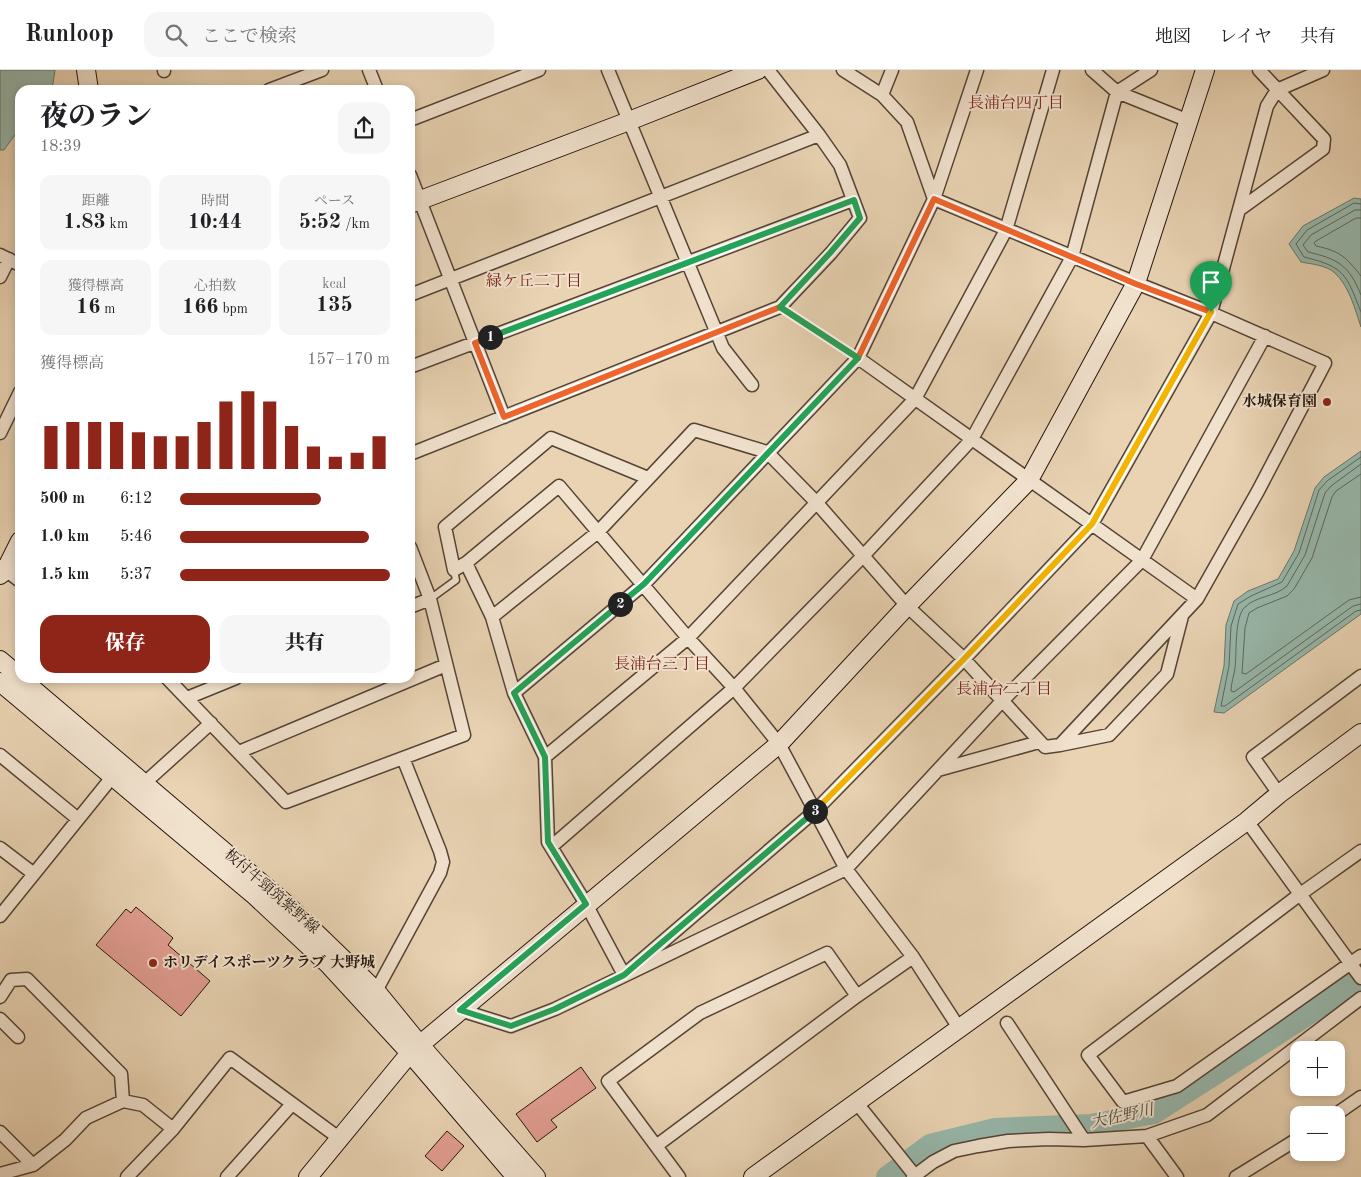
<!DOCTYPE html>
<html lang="ja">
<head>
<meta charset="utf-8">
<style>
  body { margin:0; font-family:"Old Standard TT","Noto Serif JP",serif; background:#f6f6f6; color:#202124; height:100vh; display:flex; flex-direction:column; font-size:19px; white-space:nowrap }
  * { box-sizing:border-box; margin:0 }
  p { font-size:16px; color:#757577 }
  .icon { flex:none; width:28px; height:28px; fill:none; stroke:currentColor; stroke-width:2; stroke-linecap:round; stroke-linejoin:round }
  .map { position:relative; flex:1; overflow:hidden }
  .panel { position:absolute; left:15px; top:15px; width:400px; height:598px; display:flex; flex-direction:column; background:#fff; border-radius:15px; box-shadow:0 2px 8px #0003 }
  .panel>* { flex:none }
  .tools { position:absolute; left:1290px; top:971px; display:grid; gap:10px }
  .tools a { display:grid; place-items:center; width:55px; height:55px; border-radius:10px; background:#fff; box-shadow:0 2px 8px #0003; font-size:25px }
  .pin { position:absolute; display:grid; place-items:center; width:42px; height:42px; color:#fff; margin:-51px -21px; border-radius:50% 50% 50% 0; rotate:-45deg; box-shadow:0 0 5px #0007 }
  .pin .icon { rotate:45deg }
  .km { position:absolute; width:25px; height:25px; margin:-12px; border-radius:50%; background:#222; color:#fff; font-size:14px; line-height:25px; text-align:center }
  .round { display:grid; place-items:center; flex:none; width:52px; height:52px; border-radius:15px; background:#f6f6f6 }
  .headline { display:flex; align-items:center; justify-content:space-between; height:85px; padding:0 25px }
  h1 { font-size:28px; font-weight:800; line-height:38px }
  .stats { display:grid; grid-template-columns:repeat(3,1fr); gap:8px; height:85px; padding:5px 25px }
  .stats div { display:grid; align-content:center; border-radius:12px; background:#f6f6f6; text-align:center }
  .stats b { font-size:21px; font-weight:800 }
  .stats small { font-size:14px; font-weight:400 }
  .stats p { font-size:14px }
  .chart { height:140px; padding:10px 25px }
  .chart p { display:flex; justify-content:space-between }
  .chart svg { width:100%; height:90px; margin-top:5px; stroke:#8f2418; stroke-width:6 }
  .primary-button { display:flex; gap:10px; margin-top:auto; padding:10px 25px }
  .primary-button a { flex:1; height:58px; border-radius:15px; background:#8f2418; color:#fff; font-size:20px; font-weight:800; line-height:58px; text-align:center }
  .primary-button a+a { background:#f6f6f6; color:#202124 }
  ul { padding:0 25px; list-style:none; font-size:16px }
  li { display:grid; grid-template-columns:80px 60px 1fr; align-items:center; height:38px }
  li i { height:12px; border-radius:6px; background:#8f2418 }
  header { display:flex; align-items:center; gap:30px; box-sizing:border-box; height:70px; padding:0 25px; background:#fff; border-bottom:1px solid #e0e0e0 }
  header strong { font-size:24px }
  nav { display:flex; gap:28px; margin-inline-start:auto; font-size:18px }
  .search { width:350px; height:45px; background:#f6f6f6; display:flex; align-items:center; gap:12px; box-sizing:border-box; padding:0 18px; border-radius:15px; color:#757577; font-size:19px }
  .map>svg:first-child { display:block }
</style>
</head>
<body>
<header>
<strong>Runloop</strong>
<div class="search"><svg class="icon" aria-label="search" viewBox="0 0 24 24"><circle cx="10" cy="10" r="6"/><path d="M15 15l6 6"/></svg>ここで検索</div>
<nav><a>地図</a><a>レイヤ</a><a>共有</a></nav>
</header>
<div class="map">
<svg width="1361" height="1107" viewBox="0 0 1361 1107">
  <rect width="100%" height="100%" fill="#e9d3b3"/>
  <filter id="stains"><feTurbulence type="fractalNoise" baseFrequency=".004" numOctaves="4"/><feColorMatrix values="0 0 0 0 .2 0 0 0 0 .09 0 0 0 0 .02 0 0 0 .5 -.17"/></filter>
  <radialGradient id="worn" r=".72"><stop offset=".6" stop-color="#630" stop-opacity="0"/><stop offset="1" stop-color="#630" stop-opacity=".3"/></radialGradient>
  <path fill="#97b8ac" stroke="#69766c" d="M 0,0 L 55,0 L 52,20 L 20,20 L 20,61 L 17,62 L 4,80 L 0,80 Z
    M 1354,128 L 1361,129 L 1361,257 C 1355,239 1349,216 1335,203 C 1326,195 1311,194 1301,192 L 1289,174 L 1303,156 Z
    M 1361,381 L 1361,544 L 1224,643 L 1214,642 L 1224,596 L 1226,555 L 1234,531 L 1248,521 L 1278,509 L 1294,481 L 1315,418 L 1324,407 Z"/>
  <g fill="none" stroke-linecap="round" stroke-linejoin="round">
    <path stroke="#5d665c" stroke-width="1" d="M 1361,134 L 1354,133 L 1307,160 L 1296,174 L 1304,187 C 1345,197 1346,204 1361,242
      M 1361,140 L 1355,140 L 1311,165 L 1303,175 L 1308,182 C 1338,189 1349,195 1361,225
      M 1361,148 L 1356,148 L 1316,171 L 1314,173 L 1316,176 C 1340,181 1346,187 1361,206
      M 1361,387 L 1327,411 L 1319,420 L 1299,483 L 1282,512 L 1251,526 L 1238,534 L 1231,556 L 1229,596 L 1221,636 L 1225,636 L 1356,541 L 1361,540
      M 1361,394 L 1331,416 L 1325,423 L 1305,485 L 1287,516 C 1275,527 1256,526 1245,537 C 1234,547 1237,583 1235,598 C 1234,606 1231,613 1231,621 L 1234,622 L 1353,536 L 1361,534
      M 1361,404 L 1336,421 L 1332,427 L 1312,488 L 1294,519 L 1287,526 L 1257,538 L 1249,543 L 1245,558 L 1242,603 L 1246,604 L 1349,530 L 1361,527"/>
    <path stroke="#97b8ac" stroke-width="22" d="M 887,1107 L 930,1075 L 995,1059 L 1091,1055 L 1154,1043 L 1324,934 L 1361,907"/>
  </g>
  <path fill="#e39e93" stroke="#23140d" d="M 136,837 L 173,868 L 168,875 L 210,911 L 181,946 L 96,875 L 126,839 L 131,843 Z
    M 581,997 L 596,1018 L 551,1050 L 557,1057 L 537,1072 L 516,1044 Z
    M 447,1061 L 464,1076 L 442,1101 L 425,1086 Z"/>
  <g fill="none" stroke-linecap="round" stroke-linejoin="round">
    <defs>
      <path id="lane" d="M 780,237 L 858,288
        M 430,529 L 456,510 L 454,500"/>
      <path id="street" d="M 164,0 L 164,1
        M 369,0 L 377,20
        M 608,0 L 723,278 L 752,315
        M 1092,0 L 1117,22 L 1189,51
        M 269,20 L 322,0
        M 882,25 L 892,0
        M 410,50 L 539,0
        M 410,105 L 504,347
        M 1239,140 L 1323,79 L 1324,69 L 1259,0
        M 0,185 L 20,195
        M 0,207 L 9,189
        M 410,225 L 819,65
        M 858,288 L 1197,529
        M 410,297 L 853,130
        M 0,363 L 20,322
        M 410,384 L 780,237 L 831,183 L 860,148 L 840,95 L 819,65 L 768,0
        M 648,408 L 551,368 L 445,457 L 454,500 L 466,493 L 559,416 L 688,568 L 734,618 L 779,674 L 846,799 L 913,887 L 959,958
        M 466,493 L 492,547 L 514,623 L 545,687 L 548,772 L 586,834 L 624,905 L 815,741 L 964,589 L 1092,454 L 1211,243 L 1267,36 L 1277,20 L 1323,0
        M 0,496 L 20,511
        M 410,537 L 430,529
        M 492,547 L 598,462 L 694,360 L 767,382 L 816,432 L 907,536 L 964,589 L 1045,677 L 1060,675 L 1197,529 L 1258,421 L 1325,293 L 1211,243 L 1136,213 L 934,129 L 907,52 L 882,25 L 843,0
        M 167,608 L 286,732 L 464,665 L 430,529 L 410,477
        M 514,623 L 644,514 L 858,288 L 934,129 L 977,0
        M 187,628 L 236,608
        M 1060,675 L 1109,665 L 1167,604 L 1182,546
        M 239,682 L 446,595
        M 0,685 L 78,749
        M 545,687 L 688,568 L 915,329 L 1006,160 L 1053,0
        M 938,700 L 1039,672
        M 139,718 L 211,653
        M 1279,724 L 1253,687 L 1361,606
        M 1247,751 L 1361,908
        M 551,777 L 734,618 L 863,486 L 972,369 L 1072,187 L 1117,22 L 1151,0
        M 0,778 L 34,804
        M 1361,781 L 1299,825 L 1088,985 L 1123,1032 L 1177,1016 L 1361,886
        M 0,846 L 113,706
        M 376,921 L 440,803 L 443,792 L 440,781 L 403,688
        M 0,927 L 11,910 L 27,909 L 121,1004 L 123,1031
        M 460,940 L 511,956 L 555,939 L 846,799 L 1002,631 L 1142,490 L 1265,266
        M 0,949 L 18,967
        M 1007,953 L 1084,1070
        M 856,1032 L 916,1107
        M 1335,1045 L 1361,1027
        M 0,1062 L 33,1095
        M 1147,1066 L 1177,1107
        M 656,1076 L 857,926 L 913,887
        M 0,1104 L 33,1095 L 65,1070 L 86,1048 L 123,1031 L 143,1035 L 173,1059
        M 127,1107 L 173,1059 L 230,988 L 339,1068
        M 227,1107 L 292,1034
        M 679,1107 L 608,1011 L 700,943 L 827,883 L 857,926
        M 913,1107 L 933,1092 L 954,1081 L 978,1076 L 1008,1071 L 1049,1069 L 1084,1070 L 1147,1066 L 1207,1045 L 1361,928
        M 1236,1107 L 1299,1068"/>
      <path id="secondary" d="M 86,0 L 89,20
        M 410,134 L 629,51 L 758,0
        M 0,505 L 5,501 L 20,471
        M 0,590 L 20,607
        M 20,608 L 286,834 L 376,921 L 420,975 L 536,1107
        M 0,612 L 253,824 L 328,894 L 410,983 L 516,1107
        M 308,1107 L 410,983 L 779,674 L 907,536 L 1029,410 L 1136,213 L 1205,0
        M 753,1107 L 1247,751 L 1279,724 L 1361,663"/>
    </defs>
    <use href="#lane" stroke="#544436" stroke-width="9"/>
    <use href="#street" stroke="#544436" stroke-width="15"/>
    <use href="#secondary" stroke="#23140d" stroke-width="20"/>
    <use href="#lane" stroke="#f1e2ce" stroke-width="6"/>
    <use href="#street" stroke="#f1e2ce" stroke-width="12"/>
    <use href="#secondary" stroke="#f1e2ce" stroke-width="18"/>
  </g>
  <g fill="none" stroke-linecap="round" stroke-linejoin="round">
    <defs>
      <path id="split-1" d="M 490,267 L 475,273 L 504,347 L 780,237 L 858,288 L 934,129 L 1136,214 L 1211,242"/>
      <path id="split-2" d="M 490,267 L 854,130 L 860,148 L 830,183 L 780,237 L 858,288 L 644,514 L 620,534"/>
      <path id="split-3" d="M 620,534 L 514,623 L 545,687 L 548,772 L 586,834 L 460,940 L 511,956 L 555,939 L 624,905 L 815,741"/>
      <path id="split-4" d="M 815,741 L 964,589 L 1092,454 L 1211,242"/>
    </defs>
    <use href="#split-1" stroke="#fff" stroke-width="10"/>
    <use href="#split-2" stroke="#fff" stroke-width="10"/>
    <use href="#split-3" stroke="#fff" stroke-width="10"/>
    <use href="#split-4" stroke="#fff" stroke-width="10"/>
    <use href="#split-1" stroke="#f0652b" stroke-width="6"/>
    <use href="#split-2" stroke="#22a559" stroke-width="6"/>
    <use href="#split-3" stroke="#22a559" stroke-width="6"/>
    <use href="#split-4" stroke="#f5b400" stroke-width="6"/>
  </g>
  <g fill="#8f2418" stroke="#f1e2ce" stroke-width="2">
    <circle cx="1327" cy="332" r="5"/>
    <circle cx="153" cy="893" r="5"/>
  </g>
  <g text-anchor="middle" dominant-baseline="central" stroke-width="4" stroke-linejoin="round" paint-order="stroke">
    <g font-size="15" font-weight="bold" fill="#23140d" stroke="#f1e2ce" text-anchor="end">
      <text x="1317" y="332">水城保育園</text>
      <text x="163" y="893" text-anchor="start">ホリデイスポーツクラブ 大野城</text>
    </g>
    <g font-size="15" fill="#23140d" stroke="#f1e2ce">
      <text transform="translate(271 822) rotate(41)">板付牛頸筑紫野線</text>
    </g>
    <g font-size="16" fill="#7a1f14" stroke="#f1e2ce">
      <text x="1016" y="34">長浦台四丁目</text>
      <text x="534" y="212">緑ケ丘二丁目</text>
      <text x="662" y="595">長浦台三丁目</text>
      <text x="1004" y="620">長浦台二丁目</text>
    </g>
    <g font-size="16" font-style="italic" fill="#4c4d45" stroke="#f1e2ce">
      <text transform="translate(1122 1047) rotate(-12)">大佐野川</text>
    </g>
  </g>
  <rect width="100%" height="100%" filter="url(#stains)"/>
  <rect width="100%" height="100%" fill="url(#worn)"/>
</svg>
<div class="tools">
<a>+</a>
<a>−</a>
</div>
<div class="pin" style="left:1211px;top:242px;background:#1e9e55"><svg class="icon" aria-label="arrive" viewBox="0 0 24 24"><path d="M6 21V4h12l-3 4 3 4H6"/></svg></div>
<b class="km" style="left:490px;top:267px">1</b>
<b class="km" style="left:620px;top:534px">2</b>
<b class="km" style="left:815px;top:741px">3</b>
<section class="panel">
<div class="headline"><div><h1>夜のラン</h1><p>18:39</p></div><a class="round"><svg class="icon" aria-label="share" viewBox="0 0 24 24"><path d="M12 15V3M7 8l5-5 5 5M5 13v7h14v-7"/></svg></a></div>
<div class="stats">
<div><p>距離</p><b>1.83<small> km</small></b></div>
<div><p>時間</p><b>10:44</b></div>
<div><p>ペース</p><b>5:52<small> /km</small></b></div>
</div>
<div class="stats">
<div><p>獲得標高</p><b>16<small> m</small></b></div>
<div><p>心拍数</p><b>166<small> bpm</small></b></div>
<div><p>kcal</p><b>135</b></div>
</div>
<div class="chart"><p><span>獲得標高</span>157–170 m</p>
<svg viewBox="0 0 160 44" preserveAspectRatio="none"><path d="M5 44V23M15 44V21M25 44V21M35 44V21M45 44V26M55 44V28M65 44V28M75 44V21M85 44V11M95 44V6M105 44V11M115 44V23M125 44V33M135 44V38M145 44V36M155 44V28"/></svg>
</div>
<ul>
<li><b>500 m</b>6:12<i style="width:67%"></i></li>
<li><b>1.0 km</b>5:46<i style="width:90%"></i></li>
<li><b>1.5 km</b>5:37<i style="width:100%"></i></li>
</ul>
<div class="primary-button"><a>保存</a><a>共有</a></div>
</section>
</div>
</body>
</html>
